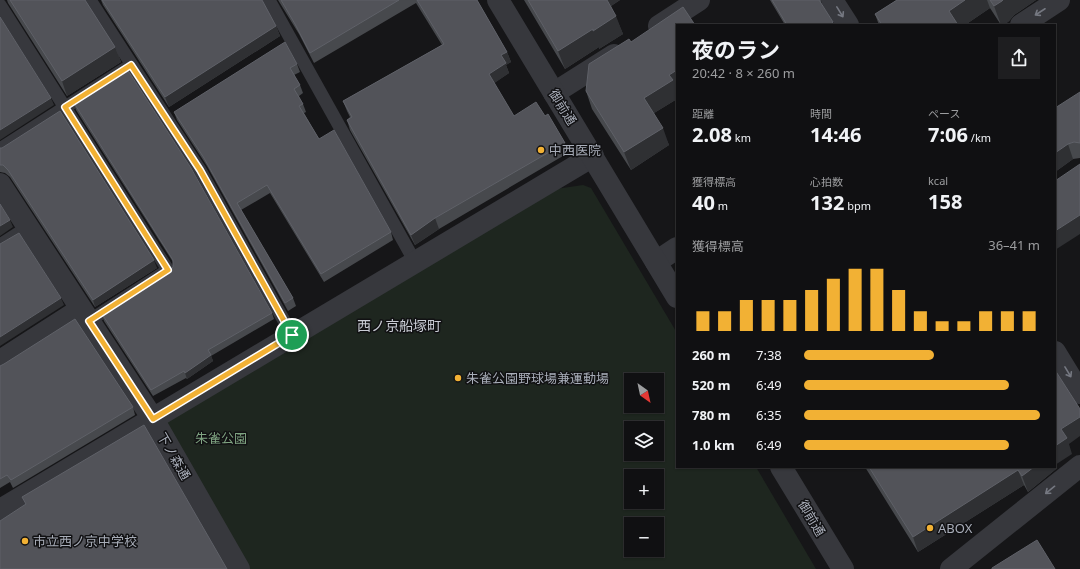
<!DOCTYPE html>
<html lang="ja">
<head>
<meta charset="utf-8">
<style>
  body { margin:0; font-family:"Noto Sans","Noto Sans JP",sans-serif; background:#1e1e20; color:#f1f3f6; height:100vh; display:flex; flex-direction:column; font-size:15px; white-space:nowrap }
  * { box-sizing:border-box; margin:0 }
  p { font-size:13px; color:#9c9d9f }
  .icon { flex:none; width:22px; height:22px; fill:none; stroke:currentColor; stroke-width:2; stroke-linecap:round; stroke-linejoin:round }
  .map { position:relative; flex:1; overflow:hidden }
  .side { position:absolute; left:676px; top:24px; width:380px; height:444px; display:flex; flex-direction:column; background:#101012; border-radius:0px; box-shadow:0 1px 3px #0004,0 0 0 1px #303032 }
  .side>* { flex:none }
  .needle { width:26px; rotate:147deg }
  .controls { position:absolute; left:624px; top:373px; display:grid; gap:8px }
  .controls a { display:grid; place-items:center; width:40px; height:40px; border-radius:0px; background:#101012; box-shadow:0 1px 3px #0004,0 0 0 1px #303032; font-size:20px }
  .pin { position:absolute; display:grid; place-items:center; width:34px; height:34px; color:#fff; margin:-17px; border:2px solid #fff; border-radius:50%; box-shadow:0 1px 4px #0007 }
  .round { display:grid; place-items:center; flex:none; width:42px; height:42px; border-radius:0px; background:#1e1e20 }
  .summary { display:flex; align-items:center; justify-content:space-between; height:68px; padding:0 16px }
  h1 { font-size:22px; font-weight:700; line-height:30px }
  .metrics { display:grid; grid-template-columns:repeat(3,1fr); gap:6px; height:68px; padding:4px 16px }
  .metrics div { display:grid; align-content:center }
  .metrics b { font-size:20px; font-weight:700 }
  .metrics small { font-size:11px; font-weight:400 }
  .metrics p { font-size:11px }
  .chart { height:112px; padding:8px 16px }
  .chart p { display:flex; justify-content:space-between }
  .chart svg { width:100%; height:72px; margin-top:4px; stroke:#f2b134; stroke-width:6 }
  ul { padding:0 16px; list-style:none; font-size:13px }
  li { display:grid; grid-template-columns:64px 48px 1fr; align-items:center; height:30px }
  li i { height:10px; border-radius:5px; background:#f2b134 }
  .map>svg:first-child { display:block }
</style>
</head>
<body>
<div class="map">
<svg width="1080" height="569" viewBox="0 0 1080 569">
  <rect width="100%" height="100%" fill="#161618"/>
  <path fill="#1e261f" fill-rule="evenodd" d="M 583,185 L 591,188 L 677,333 L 677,467 L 756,467 L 816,569 L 248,569 L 165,421 L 556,189 ZM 631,380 L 657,380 L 657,406 L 631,406 ZM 631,428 L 657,428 L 657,454 L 631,454 ZM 631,476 L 657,476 L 657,502 L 631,502 ZM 631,524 L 657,524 L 657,550 L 631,550 Z"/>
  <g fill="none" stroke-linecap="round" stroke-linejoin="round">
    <path stroke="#37383d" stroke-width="13" d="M 90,0 L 200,170 L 292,335
      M 269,0 L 415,262
      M 0,5 L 168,270 L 89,321
      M 0,149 L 131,65
      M 0,245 L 28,227"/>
    <path stroke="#37383d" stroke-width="22" d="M 832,0 L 848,25
      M 1021,25 L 1059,0
      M 659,26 L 699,0
      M 554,93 L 614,55
      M 0,184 L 153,419 L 239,569
      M 656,262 L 677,248
      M 1055,352 L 1080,393
      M 0,361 L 81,309
      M 0,510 L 593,156
      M 951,569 L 1080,466"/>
    <path stroke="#37383d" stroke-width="22" d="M 498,0 L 677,297
      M 781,467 L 843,569"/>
  </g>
  <path fill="#47494d" d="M 7,0 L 85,0 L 115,47 L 121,62 L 67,96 L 8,3 Z
    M 101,0 L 262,0 L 276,26 L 280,36 L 169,107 L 103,5 Z
    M 278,0 L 477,0 L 507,52 L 511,62 L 506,65 L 509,73 L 494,83 L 514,116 L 545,116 L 565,143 L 568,153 L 439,229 L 415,245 L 350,130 L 347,120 L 350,117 L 347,111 L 343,101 L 442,45 L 416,3 L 314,63 L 299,34 Z
    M 524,0 L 620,0 L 611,6 L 623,34 L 599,49 L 599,47 L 565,69 Z
    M 770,0 L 821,0 L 821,3 L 833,22 L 834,25 L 785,25 Z
    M 897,0 L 1036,0 L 1014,15 L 1009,21 L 1004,25 L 1001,25 L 990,8 L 965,25 L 879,25 L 875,14 Z
    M 631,42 L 677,91 L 677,99 L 654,113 L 669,145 L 631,170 L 592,109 L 586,91 Z
    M 297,64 L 300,72 L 294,75 L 300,85 L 303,93 L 299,96 L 303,104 L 306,112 L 304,113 L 319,139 L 391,232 L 393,240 L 324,282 L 270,193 L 241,210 L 293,298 L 296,306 L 288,311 L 207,166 L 177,120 L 174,112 Z
    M 1080,92 L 1080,158 L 1073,159 L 1055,172 Z
    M 74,103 L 272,313 L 274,319 L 211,356 L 213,361 L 187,379 L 186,378 L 153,396 L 104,321 L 102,314 L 170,270 L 173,267 L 173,262 L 76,110 Z
    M 0,148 L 157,268 L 95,307 L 10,177 L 5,173 L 0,172 Z
    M 0,366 L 133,407 L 135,415 L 13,488 L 10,482 L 0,488 Z
    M 865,467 L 1055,467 L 1056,469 L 1028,492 L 1024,485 L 918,552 Z"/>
  <path fill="#2f3033" d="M 605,0 L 620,0 L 608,8 Z
    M 965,0 L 987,0 L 990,8 L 965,25 L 954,25 L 949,11 Z
    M 1003,0 L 1036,0 L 1014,15 L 1009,21 L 1004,25 L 1001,25 L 994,6 Z
    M 616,16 L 623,34 L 599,49 L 599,47 L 565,69 L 558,51 L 593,29 Z
    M 276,26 L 280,36 L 169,107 L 165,97 Z
    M 115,47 L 121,62 L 67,96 L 62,81 Z
    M 507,52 L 511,62 L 506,65 L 509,73 L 493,84 L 489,74 L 501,55 Z
    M 677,70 L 677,99 L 651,115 L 644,98 L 669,75 Z
    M 51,98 L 54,105 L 0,140 L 0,130 Z
    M 663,128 L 669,145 L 631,170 L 624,152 Z
    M 1068,144 L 1073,159 L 1055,172 L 1055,153 Z
    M 1080,215 L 1080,234 L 1055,250 L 1055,231 Z
    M 435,218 L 439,229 L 415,245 L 411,235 Z
    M 10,220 L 13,227 L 0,236 L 0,226 Z
    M 154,260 L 157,268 L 95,307 L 93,300 Z
    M 61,298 L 64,305 L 0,346 L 0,337 Z
    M 211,355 L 213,361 L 187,379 L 185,373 Z
    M 1080,417 L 1080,436 L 1069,444 L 1072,454 L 1055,465 L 1055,446 L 1061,429 Z
    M 1034,467 L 1055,467 L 1056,469 L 1028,492 L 1022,476 Z
    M 1018,470 L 1024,485 L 918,552 L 913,537 Z"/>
  <path fill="#525359" stroke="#5f6168" d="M 10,0 L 85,0 L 115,47 L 62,81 Z
    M 102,0 L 262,0 L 276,26 L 165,97 Z
    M 281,0 L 399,0 L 310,53 L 295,24 Z
    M 417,0 L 477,0 L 507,52 L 501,55 L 506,63 L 489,74 L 514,116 L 536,102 L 545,116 L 548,114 L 565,143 L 435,218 L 411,235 L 347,120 L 352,117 L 343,101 L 444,44 Z
    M 528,0 L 607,0 L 616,16 L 593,31 L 593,29 L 558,51 Z
    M 772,0 L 819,0 L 833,22 L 831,24 L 832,25 L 787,25 Z
    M 897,0 L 965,0 L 949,11 L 958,25 L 882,25 L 875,14 Z
    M 990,0 L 1003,0 L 1002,1 L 994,6 Z
    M 683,7 L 695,25 L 677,25 L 677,70 L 669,75 L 673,80 L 644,98 L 663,128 L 624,152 L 586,91 L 589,64 L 629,39 L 631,42 Z
    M 0,17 L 51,98 L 0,130 Z
    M 285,42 L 297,64 L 290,68 L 300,85 L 294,89 L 303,104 L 299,106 L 319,139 L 334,130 L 391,232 L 321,274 L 267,185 L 237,203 L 293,298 L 285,303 L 204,158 L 174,112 Z
    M 127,69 L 191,168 L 272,313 L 208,350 L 211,355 L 185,373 L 184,371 L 151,390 L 102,314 L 170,270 L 173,267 L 173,260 L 74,103 Z
    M 1080,92 L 1080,143 L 1074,142 L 1068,144 L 1055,153 L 1055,108 Z
    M 60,111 L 154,260 L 93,300 L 8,170 L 3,165 L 0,165 L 0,148 L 2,148 Z
    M 1080,164 L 1080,215 L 1055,231 L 1055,181 Z
    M 0,204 L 10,220 L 0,226 Z
    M 19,233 L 61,298 L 0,337 L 0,244 Z
    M 75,319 L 133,407 L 11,480 L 7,475 L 0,479 L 0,366 L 4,364 Z
    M 1055,370 L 1080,409 L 1080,417 L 1061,429 L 1067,438 L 1055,446 Z
    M 144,425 L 227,569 L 0,569 L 0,521 L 26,504 L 22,497 Z
    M 869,467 L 1034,467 L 1022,476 L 1018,470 L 913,537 Z
    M 1037,540 L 1055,569 L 992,569 L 992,568 Z"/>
  <defs><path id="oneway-shaft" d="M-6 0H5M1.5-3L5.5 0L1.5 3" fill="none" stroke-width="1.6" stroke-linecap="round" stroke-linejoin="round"/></defs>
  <g stroke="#757881">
    <use href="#oneway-shaft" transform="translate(840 12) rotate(58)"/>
    <use href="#oneway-shaft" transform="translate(1040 12) rotate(147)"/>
    <use href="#oneway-shaft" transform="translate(1068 372) rotate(59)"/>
    <use href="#oneway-shaft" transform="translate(1050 490) rotate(141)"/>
  </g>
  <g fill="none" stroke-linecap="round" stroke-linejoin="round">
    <defs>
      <path id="route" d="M 131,65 L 200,170 L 292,335 L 153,419 L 89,321 L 168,270 L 65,107 Z"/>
    </defs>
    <use href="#route" stroke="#fff" stroke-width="8"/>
    <use href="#route" stroke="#f2b134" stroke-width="5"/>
  </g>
  <g fill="#f2b134" stroke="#111113" stroke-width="1.5">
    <circle cx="541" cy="150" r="4"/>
    <circle cx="458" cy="378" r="4"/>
    <circle cx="930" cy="528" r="4"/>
    <circle cx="25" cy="541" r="4"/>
  </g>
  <g text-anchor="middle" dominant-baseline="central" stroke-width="3" stroke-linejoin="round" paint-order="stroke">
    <g font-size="13" fill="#a8adb8" stroke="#111113">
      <text transform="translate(563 107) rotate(58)">御前通</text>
      <text transform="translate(174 456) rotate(60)">下ノ森通</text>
      <text transform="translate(812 518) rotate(59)">御前通</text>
    </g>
    <g font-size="13" fill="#a8adb8" stroke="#111113" text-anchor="start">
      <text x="549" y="150">中西医院</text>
      <text x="466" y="378">朱雀公園野球場兼運動場</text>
      <text x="938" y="528">ABOX</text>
      <text x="33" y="541">市立西ノ京中学校</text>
    </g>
    <g font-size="13" fill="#7fa381" stroke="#111113">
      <text x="221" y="438">朱雀公園</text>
    </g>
    <g font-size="14" fill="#c9ccd4" stroke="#111113">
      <text x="399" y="325">西ノ京船塚町</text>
    </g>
  </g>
</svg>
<div class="controls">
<a><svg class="needle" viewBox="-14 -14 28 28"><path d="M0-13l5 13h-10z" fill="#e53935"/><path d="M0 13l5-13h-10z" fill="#9c9d9f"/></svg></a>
<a><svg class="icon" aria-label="layers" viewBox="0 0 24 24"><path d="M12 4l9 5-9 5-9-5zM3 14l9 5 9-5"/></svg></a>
<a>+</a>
<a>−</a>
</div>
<div class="pin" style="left:292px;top:335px;background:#1e9e55"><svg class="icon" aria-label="arrive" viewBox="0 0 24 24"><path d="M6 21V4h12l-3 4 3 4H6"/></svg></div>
<section class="side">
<div class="summary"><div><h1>夜のラン</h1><p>20:42 · 8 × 260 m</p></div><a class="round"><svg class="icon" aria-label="share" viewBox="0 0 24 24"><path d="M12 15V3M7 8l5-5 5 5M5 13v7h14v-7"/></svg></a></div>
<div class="metrics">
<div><p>距離</p><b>2.08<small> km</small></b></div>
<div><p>時間</p><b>14:46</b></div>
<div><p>ペース</p><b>7:06<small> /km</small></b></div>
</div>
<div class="metrics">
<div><p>獲得標高</p><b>40<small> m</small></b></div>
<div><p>心拍数</p><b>132<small> bpm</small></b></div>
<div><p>kcal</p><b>158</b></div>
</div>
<div class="chart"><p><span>獲得標高</span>36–41 m</p>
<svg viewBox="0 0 160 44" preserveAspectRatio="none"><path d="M5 44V32M15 44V32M25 44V25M35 44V25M45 44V25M55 44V19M65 44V12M75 44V6M85 44V6M95 44V19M105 44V32M115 44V38M125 44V38M135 44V32M145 44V32M155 44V32"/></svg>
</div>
<ul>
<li><b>260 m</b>7:38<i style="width:55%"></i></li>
<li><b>520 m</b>6:49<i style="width:87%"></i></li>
<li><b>780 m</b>6:35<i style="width:100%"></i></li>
<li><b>1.0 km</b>6:49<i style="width:87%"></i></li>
</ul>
</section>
</div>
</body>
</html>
